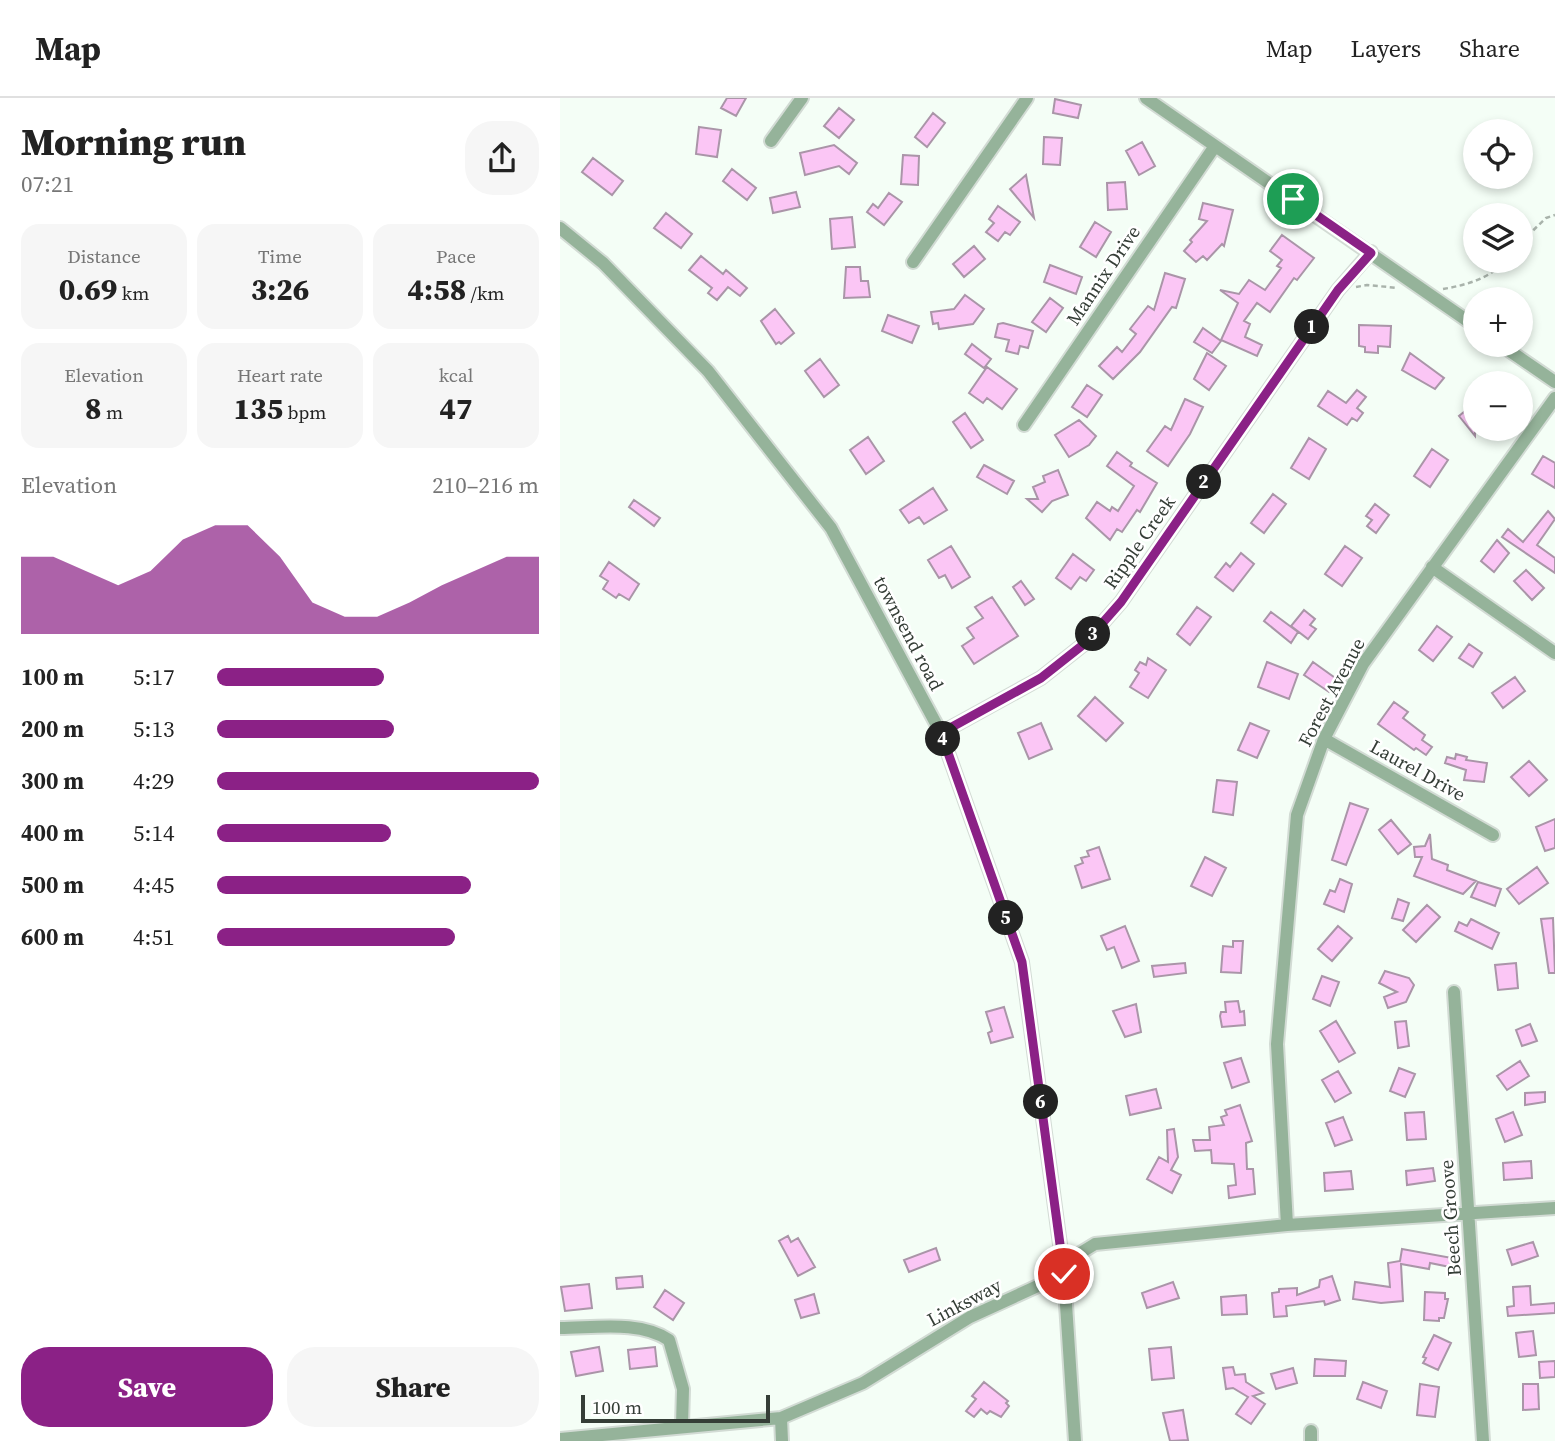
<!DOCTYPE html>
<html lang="en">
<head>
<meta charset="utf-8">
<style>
  body { margin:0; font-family:"Source Serif 4",serif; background:#f6f6f6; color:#222; height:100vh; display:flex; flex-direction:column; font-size:26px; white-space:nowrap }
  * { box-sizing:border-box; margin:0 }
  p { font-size:23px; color:#767676 }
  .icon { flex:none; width:38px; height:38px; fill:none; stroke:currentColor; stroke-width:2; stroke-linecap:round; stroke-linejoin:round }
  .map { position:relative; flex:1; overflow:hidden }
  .sheet { display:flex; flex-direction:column; background:#fff; width:560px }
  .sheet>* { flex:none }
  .fabs { position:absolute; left:903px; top:21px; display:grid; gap:14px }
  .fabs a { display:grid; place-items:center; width:70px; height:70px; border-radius:50%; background:#fff; box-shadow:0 4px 10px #0003; font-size:35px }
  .scale { position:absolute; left:21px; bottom:18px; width:189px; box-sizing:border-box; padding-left:7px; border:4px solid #353e37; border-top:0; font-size:19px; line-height:24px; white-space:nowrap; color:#353e37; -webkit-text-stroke:5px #fff; paint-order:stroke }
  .pin { position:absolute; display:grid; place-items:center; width:60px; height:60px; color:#fff; margin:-30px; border:4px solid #fff; border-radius:50%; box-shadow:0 2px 7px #0007 }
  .km { position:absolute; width:35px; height:35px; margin:-18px; border-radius:50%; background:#222; color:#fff; font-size:19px; line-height:35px; text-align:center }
  .round { display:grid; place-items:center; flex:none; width:74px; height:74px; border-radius:28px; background:#f6f6f6 }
  .head { display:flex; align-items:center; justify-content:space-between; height:119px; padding:0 21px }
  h1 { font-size:38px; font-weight:800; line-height:52px }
  .figures { display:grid; grid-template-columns:repeat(3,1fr); gap:10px; height:119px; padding:7px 21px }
  .figures div { display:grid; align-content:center; border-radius:18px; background:#f6f6f6; text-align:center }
  .figures b { font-size:30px; font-weight:800 }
  .figures small { font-size:19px; font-weight:400 }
  .figures p { font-size:19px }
  .chart { height:196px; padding:14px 21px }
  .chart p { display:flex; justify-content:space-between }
  .chart svg { width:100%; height:126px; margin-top:7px; fill:#8b2186; opacity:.7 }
  .cta { display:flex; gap:14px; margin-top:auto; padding:14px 21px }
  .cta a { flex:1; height:80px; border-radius:28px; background:#8b2186; color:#fff; font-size:28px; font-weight:800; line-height:80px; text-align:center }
  .cta a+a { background:#f6f6f6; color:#222 }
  ul { padding:0 21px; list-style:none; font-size:23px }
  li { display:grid; grid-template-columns:112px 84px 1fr; align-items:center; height:52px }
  li i { height:18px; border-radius:9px; background:#8b2186 }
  header { display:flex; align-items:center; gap:42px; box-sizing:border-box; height:98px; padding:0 35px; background:#fff; border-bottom:2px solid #e0e0e0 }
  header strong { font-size:33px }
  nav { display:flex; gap:38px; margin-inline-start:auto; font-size:24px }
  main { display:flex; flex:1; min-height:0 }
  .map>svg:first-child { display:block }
</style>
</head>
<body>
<header>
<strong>Map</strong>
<nav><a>Map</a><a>Layers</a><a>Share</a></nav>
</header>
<main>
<section class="sheet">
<div class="head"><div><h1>Morning run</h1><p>07:21</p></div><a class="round"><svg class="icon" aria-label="share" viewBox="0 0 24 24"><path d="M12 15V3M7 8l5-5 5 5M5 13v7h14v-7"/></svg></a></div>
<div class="figures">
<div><p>Distance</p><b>0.69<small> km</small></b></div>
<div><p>Time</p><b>3:26</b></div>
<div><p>Pace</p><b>4:58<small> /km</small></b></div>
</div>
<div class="figures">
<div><p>Elevation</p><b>8<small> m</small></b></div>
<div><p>Heart rate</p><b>135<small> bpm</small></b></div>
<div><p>kcal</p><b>47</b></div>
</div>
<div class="chart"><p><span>Elevation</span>210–216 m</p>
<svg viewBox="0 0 160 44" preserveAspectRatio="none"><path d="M0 44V17L10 17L20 22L30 27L40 22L50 11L60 6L70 6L80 17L90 33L100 38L110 38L120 33L130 27L140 22L150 17L160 17V44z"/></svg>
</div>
<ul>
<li><b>100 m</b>5:17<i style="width:52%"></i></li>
<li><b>200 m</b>5:13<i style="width:55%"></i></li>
<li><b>300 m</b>4:29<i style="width:100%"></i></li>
<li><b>400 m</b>5:14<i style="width:54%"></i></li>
<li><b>500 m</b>4:45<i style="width:79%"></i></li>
<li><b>600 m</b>4:51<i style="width:74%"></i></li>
</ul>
<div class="cta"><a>Save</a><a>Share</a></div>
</section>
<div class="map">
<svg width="995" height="1343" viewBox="0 0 995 1343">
  <rect width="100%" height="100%" fill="#f4fef6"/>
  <path fill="#fbc6f5" stroke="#aa95a8" stroke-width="2" d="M 167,0 L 186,0 L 176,18 L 161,10 Z
    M 495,1 L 521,7 L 518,20 L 493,15 Z
    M 279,10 L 294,22 L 279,40 L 264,28 Z
    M 373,15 L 385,25 L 367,49 L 355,39 Z
    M 139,29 L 161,32 L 157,59 L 136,56 Z
    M 484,39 L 502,40 L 500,67 L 483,66 Z
    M 582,44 L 595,68 L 579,77 L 566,53 Z
    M 274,47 L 297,65 L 289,76 L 279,68 L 245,77 L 240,55 Z
    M 343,57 L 359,58 L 358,87 L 341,86 Z
    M 33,60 L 63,83 L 52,97 L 22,74 Z
    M 172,71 L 196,90 L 187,102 L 163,83 Z
    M 466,77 L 474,120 L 450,91 Z
    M 565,84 L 567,111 L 548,112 L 547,85 Z
    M 236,94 L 240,109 L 213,115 L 210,100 Z
    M 329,95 L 342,104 L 324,127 L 307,114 L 313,106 L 318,110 Z
    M 643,105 L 673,112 L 664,148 L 662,146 L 647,162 L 643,158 L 636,164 L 624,153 L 632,144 L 630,142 L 647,123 L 639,121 Z
    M 438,108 L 460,124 L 450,137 L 445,134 L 438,143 L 426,134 L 434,125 L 429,121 Z
    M 106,115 L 132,136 L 121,150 L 94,130 Z
    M 292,119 L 295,149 L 272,151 L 270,121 Z
    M 535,124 L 551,134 L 536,159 L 520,149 Z
    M 722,137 L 754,160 L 737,182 L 734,180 L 710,214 L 697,205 L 684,223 L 690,226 L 685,239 L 702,247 L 697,258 L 661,242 L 678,205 L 660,192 L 679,196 L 689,182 L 705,192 L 721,170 L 717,168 L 722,162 L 710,153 Z
    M 414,148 L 425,161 L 404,179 L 393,166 Z
    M 141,158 L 163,176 L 166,172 L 187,190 L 180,198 L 168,189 L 157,202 L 148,195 L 152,190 L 129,172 Z
    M 490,167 L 522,179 L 516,196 L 484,184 Z
    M 286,169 L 300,169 L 301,183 L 308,183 L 310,199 L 284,200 Z
    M 605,175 L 625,181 L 616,210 L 612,209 L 580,254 L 553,281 L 539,268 L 557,249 L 562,254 L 576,236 L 570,231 L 588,208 L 594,212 Z
    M 405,197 L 424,211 L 413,226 L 379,231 L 378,225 L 373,226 L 371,214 L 394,211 Z
    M 490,200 L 503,210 L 486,234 L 472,224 Z
    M 215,211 L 234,235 L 221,246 L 219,244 L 216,246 L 201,223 Z
    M 328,217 L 359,228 L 352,245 L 322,233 Z
    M 443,225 L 473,233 L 468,250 L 460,248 L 458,256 L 446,253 L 449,242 L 435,239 L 438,226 Z
    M 799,227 L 831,228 L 830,249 L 818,248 L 818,255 L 805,254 L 805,249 L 799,248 Z
    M 643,230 L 661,243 L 652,255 L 634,244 Z
    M 412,246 L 431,261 L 424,270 L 405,256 Z
    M 647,255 L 666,268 L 649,292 L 634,281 Z
    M 850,255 L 884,280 L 875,291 L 842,272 Z
    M 260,261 L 279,287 L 264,299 L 245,273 Z
    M 427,269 L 457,291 L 442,311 L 427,300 L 423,305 L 409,295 Z
    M 527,287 L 542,297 L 527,319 L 512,309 Z
    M 797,292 L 806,299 L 797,310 L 803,315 L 797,323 L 792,320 L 787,327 L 758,308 L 768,293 L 786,305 Z
    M 625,301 L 643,309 L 630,336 L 608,368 L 587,353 L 605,328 L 611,332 Z
    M 915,305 L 915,338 L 899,318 Z
    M 405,315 L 423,342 L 411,350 L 393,324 Z
    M 519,322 L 536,338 L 529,347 L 509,359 L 495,337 Z
    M 308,339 L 324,363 L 306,376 L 290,352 Z
    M 749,340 L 766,351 L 749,381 L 731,370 Z
    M 872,351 L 888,362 L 870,389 L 854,378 Z
    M 557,354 L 572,365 L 570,368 L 597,385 L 580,414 L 577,412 L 562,434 L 557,431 L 550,442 L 526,420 L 537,404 L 550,413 L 552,409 L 558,413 L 574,388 L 547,368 Z
    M 983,358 L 995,365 L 995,390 L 972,376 Z
    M 424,367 L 454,383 L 447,396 L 417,379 Z
    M 498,372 L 508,397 L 492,403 L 482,414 L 467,401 L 478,401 L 473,389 L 485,384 L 483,378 Z
    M 373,390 L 387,412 L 364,426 L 359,419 L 349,425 L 340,412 Z
    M 713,396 L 726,406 L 704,435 L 691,425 Z
    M 74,402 L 100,420 L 94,428 L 69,409 Z
    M 815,406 L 829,417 L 816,435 L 807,428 L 812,422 L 806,418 Z
    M 988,413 L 995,421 L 977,447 L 995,460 L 995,475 L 942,439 L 948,431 L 963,444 Z
    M 937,442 L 949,455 L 934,474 L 921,463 Z
    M 391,448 L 410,479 L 392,490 L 385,477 L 379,480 L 368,462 Z
    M 785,448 L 802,460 L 782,488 L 765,476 Z
    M 681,455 L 694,466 L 673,493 L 655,479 L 666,465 L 670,469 Z
    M 513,456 L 534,472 L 526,483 L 520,479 L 511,491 L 496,480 Z
    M 49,464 L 79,486 L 69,502 L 59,496 L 56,500 L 43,491 L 48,483 L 40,478 Z
    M 966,472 L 984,490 L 972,502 L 954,483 Z
    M 461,483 L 474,501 L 465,507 L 453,489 Z
    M 432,499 L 458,538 L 414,566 L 402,548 L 414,540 L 407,530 L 423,520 L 415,509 Z
    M 637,509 L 651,519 L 630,547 L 617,536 Z
    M 744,512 L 755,521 L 750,527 L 756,531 L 748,541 L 731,528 Z
    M 711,514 L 738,534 L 731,545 L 704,523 Z
    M 877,528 L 892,539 L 873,563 L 859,552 Z
    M 909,546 L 922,555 L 913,569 L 899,560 Z
    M 588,560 L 606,572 L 588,600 L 570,589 L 579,575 L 575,572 L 580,564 L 586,567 Z
    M 707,564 L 738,576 L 729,601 L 698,589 Z
    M 753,564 L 778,582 L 769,594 L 744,577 Z
    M 955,579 L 965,593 L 943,610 L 932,595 Z
    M 535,599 L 563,625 L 546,643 L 518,618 Z
    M 834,604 L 848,614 L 843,620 L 865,637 L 862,642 L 872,649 L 866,657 L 856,650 L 854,652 L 818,626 Z
    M 481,625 L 492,651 L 469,661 L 458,635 Z
    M 690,625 L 709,633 L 697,660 L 678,652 Z
    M 896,656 L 907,659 L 906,662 L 927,665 L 924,684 L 904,682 L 906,672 L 885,665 L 887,659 L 895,661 Z
    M 969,663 L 987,682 L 969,698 L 951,679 Z
    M 657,682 L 677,684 L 673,717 L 653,714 Z
    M 790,705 L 808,711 L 786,767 L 772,762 Z
    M 995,721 L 995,750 L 985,753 L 976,729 Z
    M 831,722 L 851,746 L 838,756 L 819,732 Z
    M 870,736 L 872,761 L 888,767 L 887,772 L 916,783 L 903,796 L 854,778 L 862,759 L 855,759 L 854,749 L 865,748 Z
    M 539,749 L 550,781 L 522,790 L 515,768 L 523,765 L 521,760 L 529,758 L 527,753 Z
    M 645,759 L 666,770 L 652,798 L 631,788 Z
    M 977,769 L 988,785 L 959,806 L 947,791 Z
    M 780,781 L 792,786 L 784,814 L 764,806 L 770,792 L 775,794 Z
    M 918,784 L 941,791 L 935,808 L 911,799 Z
    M 838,801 L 849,805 L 843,823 L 832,820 Z
    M 867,807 L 880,819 L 856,844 L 843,832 Z
    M 993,820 L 995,875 L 989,875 L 981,821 Z
    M 911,821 L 939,835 L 932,851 L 895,833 L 899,824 L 907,828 Z
    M 565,828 L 579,863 L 562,870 L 554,849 L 547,852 L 541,838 Z
    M 778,828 L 792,840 L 772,863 L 758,851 Z
    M 673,843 L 683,843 L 681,875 L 661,874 L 663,848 L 673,849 Z
    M 625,865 L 626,875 L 594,879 L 592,868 Z
    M 956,865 L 958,890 L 938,892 L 935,867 Z
    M 825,873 L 849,880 L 854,887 L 846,904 L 828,910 L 824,899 L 837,894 L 819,885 Z
    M 762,878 L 779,884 L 770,908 L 753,901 Z
    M 678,903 L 680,914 L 684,913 L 685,927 L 662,929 L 660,918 L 661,914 L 666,914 L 665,904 Z
    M 576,906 L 581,934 L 565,939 L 553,913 Z
    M 444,909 L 453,939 L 431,945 L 428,935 L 432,933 L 426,914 Z
    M 776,923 L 795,955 L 779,964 L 760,933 Z
    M 846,923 L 849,948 L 838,950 L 835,924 Z
    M 970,926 L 977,943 L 962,948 L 956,932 Z
    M 681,960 L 689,984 L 672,990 L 664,965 Z
    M 960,963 L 969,978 L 947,992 L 937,978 Z
    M 839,970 L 855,976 L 845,999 L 830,993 Z
    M 778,973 L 791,995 L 775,1004 L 762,982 Z
    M 596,991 L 601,1010 L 570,1017 L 566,998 Z
    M 985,994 L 985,1004 L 965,1007 L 965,995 Z
    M 680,1007 L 692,1043 L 686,1045 L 687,1071 L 693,1071 L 695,1096 L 669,1100 L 668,1088 L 676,1087 L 674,1066 L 652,1065 L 651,1052 L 635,1053 L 633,1042 L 650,1042 L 649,1029 L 664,1027 L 661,1019 L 667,1017 L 665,1012 Z
    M 864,1014 L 866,1041 L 847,1042 L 845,1015 Z
    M 953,1014 L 962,1037 L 945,1044 L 936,1021 Z
    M 783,1019 L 792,1042 L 775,1048 L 766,1025 Z
    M 614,1031 L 618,1059 L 611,1072 L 621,1077 L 612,1095 L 587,1081 L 599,1059 L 608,1064 L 607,1032 Z
    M 971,1063 L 972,1080 L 944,1082 L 943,1065 Z
    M 873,1070 L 875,1083 L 847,1087 L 846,1073 Z
    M 791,1073 L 793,1091 L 765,1093 L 764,1075 Z
    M 228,1138 L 231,1144 L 238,1140 L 255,1169 L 238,1178 L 219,1143 Z
    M 973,1144 L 978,1158 L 952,1167 L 947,1152 Z
    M 376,1150 L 380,1162 L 349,1174 L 344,1162 Z
    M 842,1151 L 892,1160 L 890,1169 L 870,1165 L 869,1171 L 841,1166 L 843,1203 L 821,1205 L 793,1201 L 795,1184 L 830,1189 L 828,1165 L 840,1163 Z
    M 82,1178 L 83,1189 L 57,1191 L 56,1180 Z
    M 772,1178 L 780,1202 L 765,1207 L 764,1203 L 726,1208 L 727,1218 L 714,1219 L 712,1195 L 719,1194 L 719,1191 L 737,1190 L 737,1197 L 759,1189 L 760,1182 Z
    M 613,1184 L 619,1200 L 587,1210 L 582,1195 Z
    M 29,1186 L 32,1210 L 5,1213 L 1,1189 Z
    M 970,1188 L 971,1207 L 995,1205 L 995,1215 L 948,1218 L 947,1209 L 954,1208 L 953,1189 Z
    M 105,1192 L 124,1205 L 113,1222 L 94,1209 Z
    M 865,1194 L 885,1195 L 885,1201 L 888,1201 L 884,1220 L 879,1220 L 879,1223 L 864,1222 Z
    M 254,1196 L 259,1215 L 241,1220 L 235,1202 Z
    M 686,1197 L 687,1216 L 662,1217 L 661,1199 Z
    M 973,1233 L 976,1257 L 959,1259 L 956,1235 Z
    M 874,1237 L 891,1245 L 878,1272 L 863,1265 L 866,1260 L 863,1259 Z
    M 39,1249 L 43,1273 L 16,1278 L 11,1254 Z
    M 95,1249 L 97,1268 L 70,1271 L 68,1252 Z
    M 611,1249 L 614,1280 L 592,1282 L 589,1251 Z
    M 755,1261 L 786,1263 L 785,1278 L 754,1278 Z
    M 995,1263 L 995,1279 L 980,1280 L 979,1264 Z
    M 673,1269 L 675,1277 L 685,1276 L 686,1284 L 703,1295 L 693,1298 L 705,1306 L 691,1326 L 676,1316 L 688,1299 L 673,1290 L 666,1291 L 663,1270 Z
    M 733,1270 L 737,1285 L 716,1291 L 711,1276 Z
    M 424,1284 L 448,1303 L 446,1305 L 449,1308 L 441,1319 L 430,1313 L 427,1316 L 421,1311 L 414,1319 L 406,1313 L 416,1301 L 412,1298 Z
    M 803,1284 L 827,1293 L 821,1310 L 797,1301 Z
    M 860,1286 L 879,1289 L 875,1319 L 857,1317 Z
    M 963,1286 L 978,1286 L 979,1311 L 963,1312 Z
    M 623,1312 L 628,1342 L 610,1343 L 603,1315 Z"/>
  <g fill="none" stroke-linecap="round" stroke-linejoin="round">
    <defs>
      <path id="minor" d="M 586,0 L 915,228
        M 211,43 L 242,0
        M 0,130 L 43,165 L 148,273 L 271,430 L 381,635 L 462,864 L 504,1176 L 515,1343
        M 353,164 L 467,0
        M 941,247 L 995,284
        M 464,327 L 655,48
        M 872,469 L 995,555
        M 381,635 L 481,580 L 524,546 L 561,504 L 778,192 L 811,154
        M 764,641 L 933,737
        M 894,894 L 923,1343
        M 727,1127 L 717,946 L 737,717 L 764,641 L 803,566 L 995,300
        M 0,1230 C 34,1230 80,1222 109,1242 L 123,1291 L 122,1327
        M 221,1320 L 222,1343
        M 751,1333 L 751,1343
        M 0,1341 L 221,1320 L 303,1285 L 410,1219 L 504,1176 L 517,1157 L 535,1146 L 727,1127 L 995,1110"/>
    </defs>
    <use href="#minor" stroke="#d2dbd4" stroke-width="16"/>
    <path stroke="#a9b3ab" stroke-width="2.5" stroke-dasharray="5 3.5" stroke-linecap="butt" d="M 961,144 L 986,120 L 995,117
      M 796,189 L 807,187 L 838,190
      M 883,191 C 906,187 929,181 945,163"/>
    <use href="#minor" stroke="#95b39a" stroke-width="12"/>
  </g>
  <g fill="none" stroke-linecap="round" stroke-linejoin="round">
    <defs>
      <path id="route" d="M 504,1176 L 462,864 L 381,635 L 481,580 L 524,546 L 561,504 L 778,192 L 811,155 L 733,101"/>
    </defs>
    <use href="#route" stroke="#fff" stroke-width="14"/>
    <use href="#route" stroke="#8b2186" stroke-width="9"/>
  </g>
  <g text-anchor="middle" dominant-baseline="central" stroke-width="5" stroke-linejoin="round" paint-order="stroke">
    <g font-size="19" fill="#353e37" stroke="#fff">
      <text transform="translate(543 177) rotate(-56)">Mannix Drive</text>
      <text transform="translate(579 444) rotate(-55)">Ripple Creek</text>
      <text transform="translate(349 535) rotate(62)">townsend road</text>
      <text transform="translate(771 594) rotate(-62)">Forest Avenue</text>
      <text transform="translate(858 672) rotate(29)">Laurel Drive</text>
      <text transform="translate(890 1120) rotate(-94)">Beech Groove</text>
      <text transform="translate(404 1204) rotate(-28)">Linksway</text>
    </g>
  </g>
</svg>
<div class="fabs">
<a><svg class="icon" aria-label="locate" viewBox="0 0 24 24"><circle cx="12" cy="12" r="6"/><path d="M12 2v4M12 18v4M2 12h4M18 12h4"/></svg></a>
<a><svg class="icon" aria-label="layers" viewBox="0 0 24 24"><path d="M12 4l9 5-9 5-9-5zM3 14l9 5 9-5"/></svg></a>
<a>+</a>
<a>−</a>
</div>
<div class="scale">100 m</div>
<div class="pin" style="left:733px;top:101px;background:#1e9e55"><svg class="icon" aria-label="arrive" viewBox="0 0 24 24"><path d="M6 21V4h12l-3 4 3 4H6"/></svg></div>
<div class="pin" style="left:504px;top:1176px;background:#d93025"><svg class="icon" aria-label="check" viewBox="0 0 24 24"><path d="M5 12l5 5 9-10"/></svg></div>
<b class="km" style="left:752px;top:229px">1</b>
<b class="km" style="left:644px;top:384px">2</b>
<b class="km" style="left:533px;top:536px">3</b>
<b class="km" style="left:383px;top:641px">4</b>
<b class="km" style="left:446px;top:820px">5</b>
<b class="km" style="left:481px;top:1004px">6</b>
</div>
</main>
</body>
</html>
